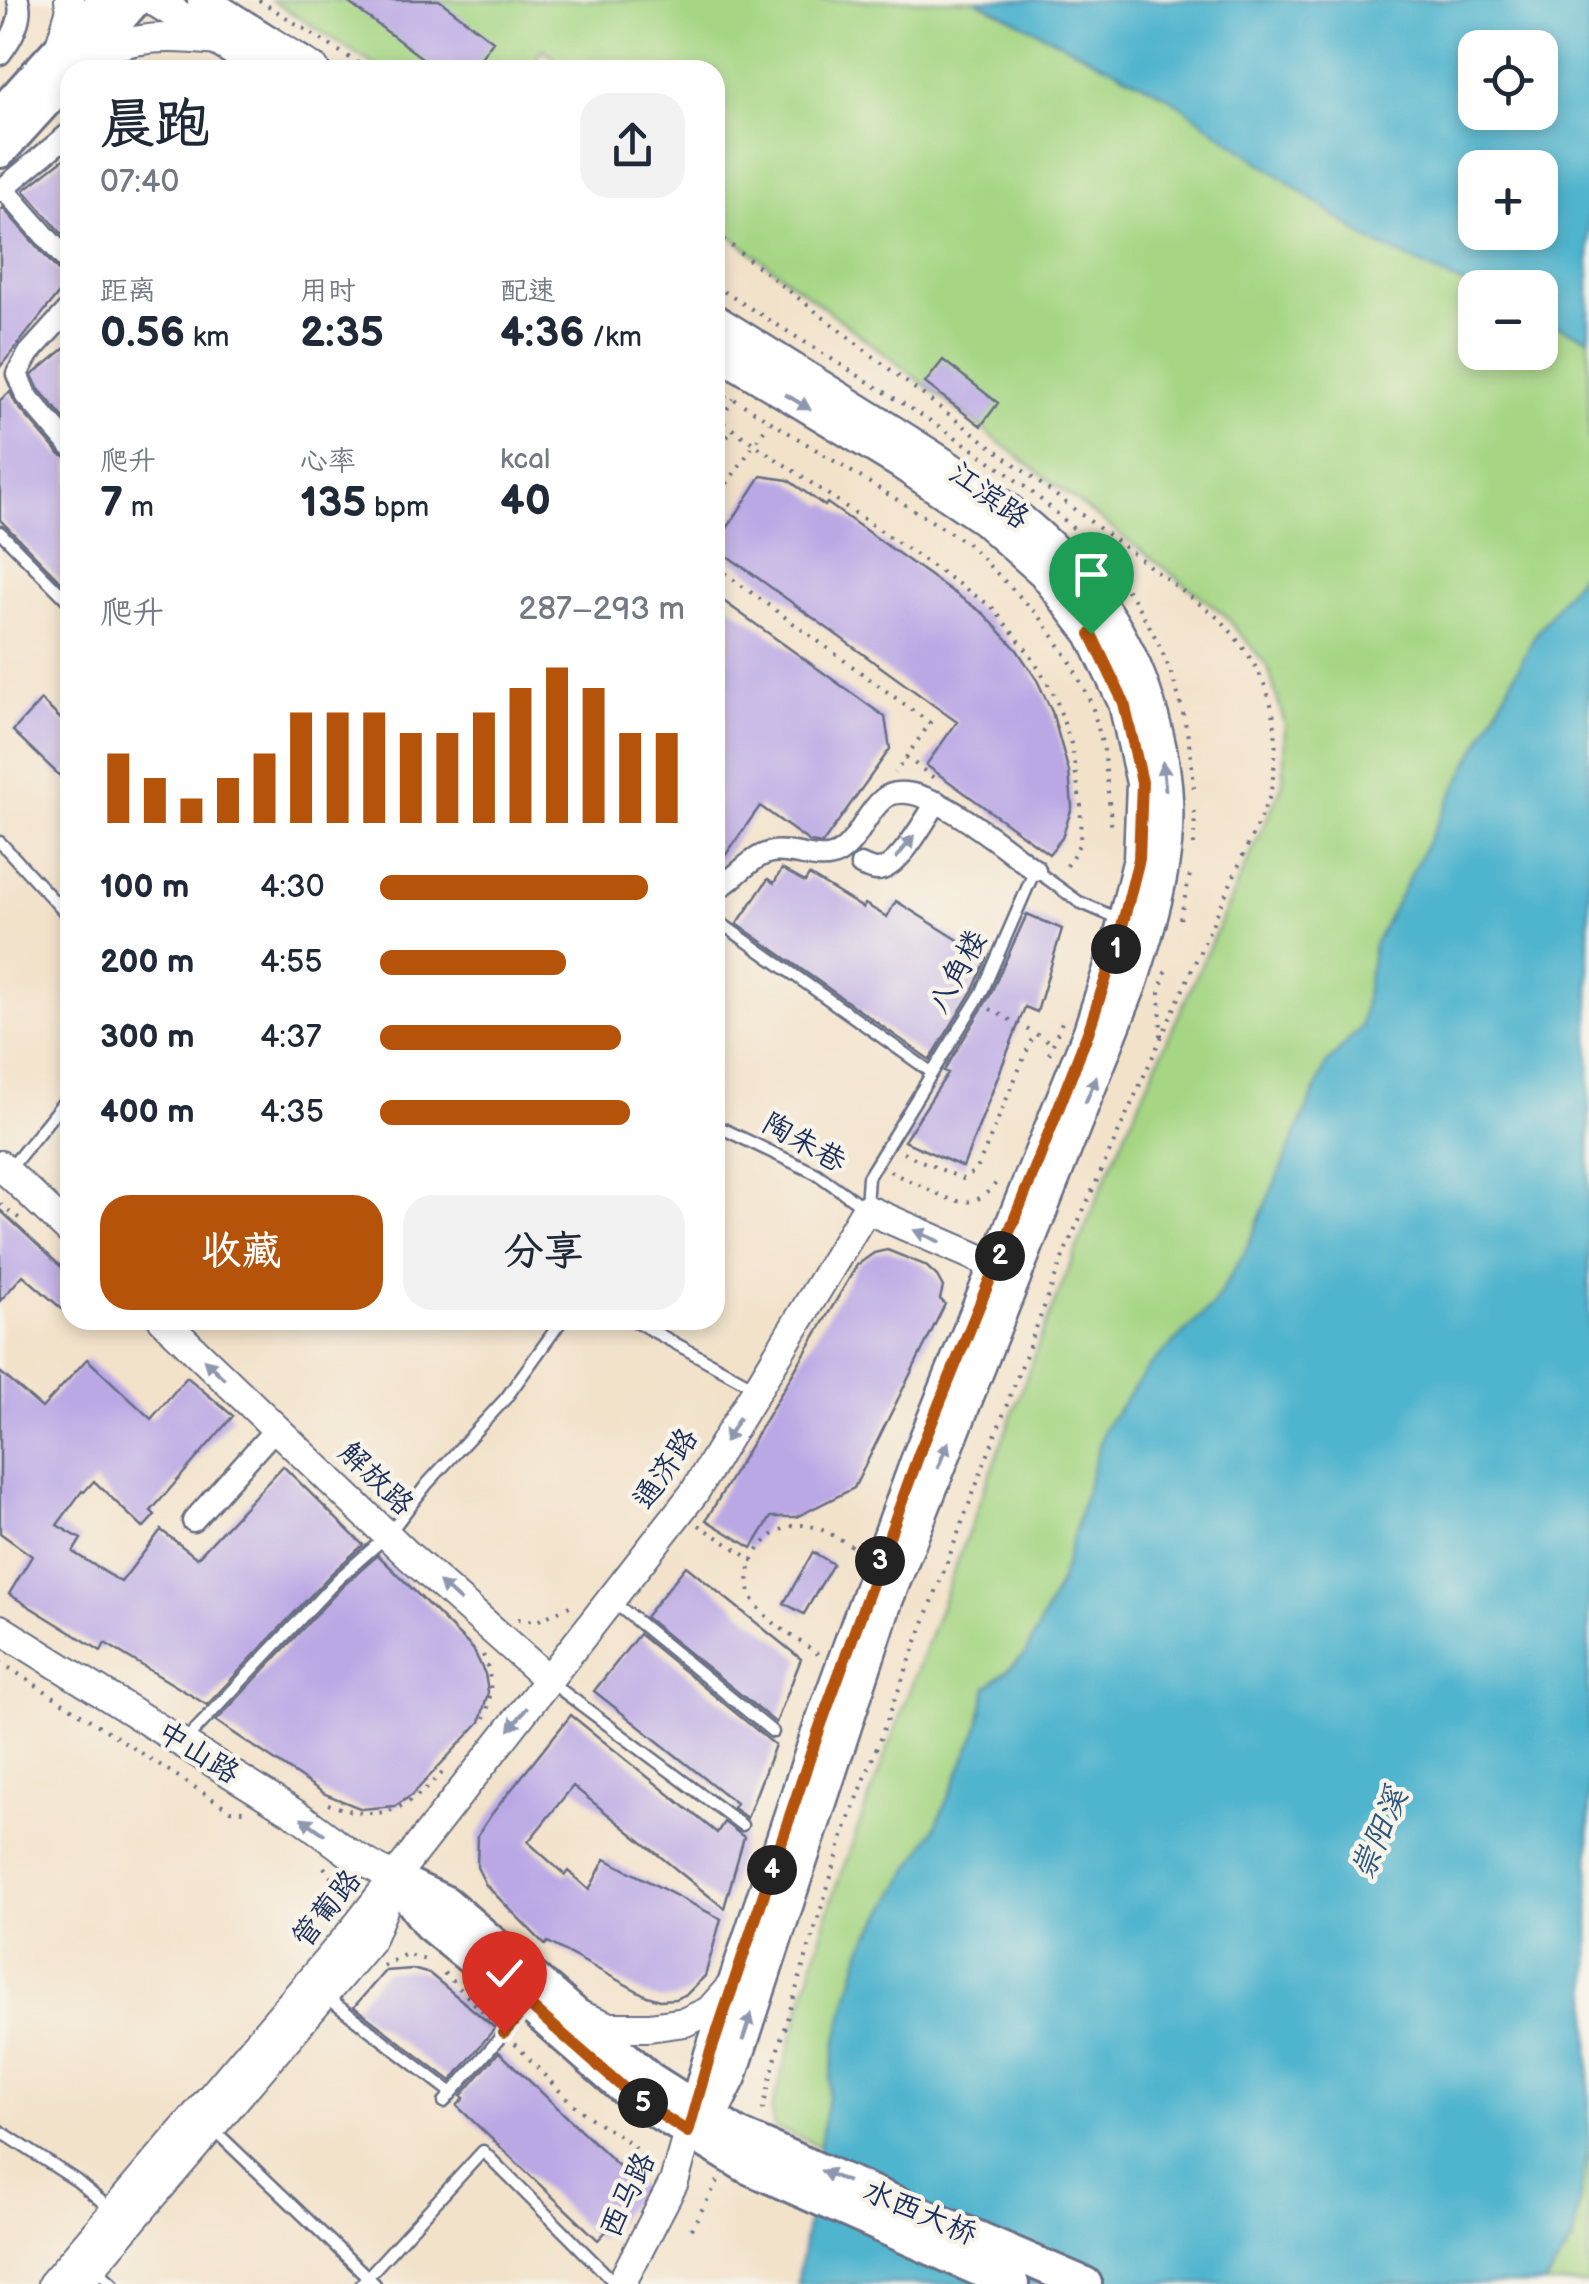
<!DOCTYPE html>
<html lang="zh">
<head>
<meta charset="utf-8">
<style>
  body { margin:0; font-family:"Balsamiq Sans","LXGW WenKai TC",sans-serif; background:#f2f2f3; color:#1f2937; height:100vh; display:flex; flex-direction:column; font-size:38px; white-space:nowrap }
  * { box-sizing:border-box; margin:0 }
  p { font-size:32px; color:#747a83 }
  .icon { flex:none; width:55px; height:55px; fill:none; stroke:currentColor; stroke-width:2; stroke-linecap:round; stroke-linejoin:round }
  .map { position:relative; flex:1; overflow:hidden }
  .panel { position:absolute; left:60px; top:60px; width:665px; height:1270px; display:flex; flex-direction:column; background:#fff; border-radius:30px; box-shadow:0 5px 15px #0003 }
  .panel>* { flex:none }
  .tools { position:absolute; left:1458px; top:30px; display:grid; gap:20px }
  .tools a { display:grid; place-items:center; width:100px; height:100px; border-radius:20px; background:#fff; box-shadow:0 5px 15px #0003; font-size:50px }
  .pin { position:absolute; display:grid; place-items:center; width:85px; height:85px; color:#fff; margin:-102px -42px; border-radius:50% 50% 50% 0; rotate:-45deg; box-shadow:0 0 10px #0007 }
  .pin .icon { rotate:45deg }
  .km { position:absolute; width:50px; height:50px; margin:-25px; border-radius:50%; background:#222; color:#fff; font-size:28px; line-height:50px; text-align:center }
  .round { display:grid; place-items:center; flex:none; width:105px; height:105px; border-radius:30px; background:#f2f2f3 }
  .overview { display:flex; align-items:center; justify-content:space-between; height:170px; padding:0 40px }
  h1 { font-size:55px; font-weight:700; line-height:75px }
  .figures { display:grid; grid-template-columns:repeat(3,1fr); gap:15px; height:170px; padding:10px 40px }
  .figures div { display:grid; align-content:center }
  .figures b { font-size:42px; font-weight:700 }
  .figures small { font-size:28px; font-weight:400 }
  .figures p { font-size:28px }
  .chart { height:280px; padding:20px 40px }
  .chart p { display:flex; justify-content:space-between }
  .chart svg { width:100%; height:180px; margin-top:10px; stroke:#b45309; stroke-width:6 }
  .action { display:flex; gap:20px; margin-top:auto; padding:20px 40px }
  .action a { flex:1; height:115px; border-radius:30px; background:#b45309; color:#fff; font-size:40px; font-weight:700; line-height:115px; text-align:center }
  .action a+a { background:#f2f2f3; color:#1f2937 }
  ul { padding:0 40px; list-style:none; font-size:32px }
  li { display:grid; grid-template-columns:160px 120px 1fr; align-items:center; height:75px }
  li i { height:25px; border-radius:12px; background:#b45309 }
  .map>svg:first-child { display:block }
</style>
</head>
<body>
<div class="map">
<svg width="1589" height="2284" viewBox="0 0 1589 2284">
  <rect width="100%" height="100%" fill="#f7f3e8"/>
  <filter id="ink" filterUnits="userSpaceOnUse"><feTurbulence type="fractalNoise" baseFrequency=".01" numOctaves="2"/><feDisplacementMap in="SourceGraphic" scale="20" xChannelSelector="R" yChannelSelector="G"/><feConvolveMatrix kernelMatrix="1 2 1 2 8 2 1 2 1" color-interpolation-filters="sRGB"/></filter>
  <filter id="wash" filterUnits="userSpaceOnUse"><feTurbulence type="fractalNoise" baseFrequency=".0048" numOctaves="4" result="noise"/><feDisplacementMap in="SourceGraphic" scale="40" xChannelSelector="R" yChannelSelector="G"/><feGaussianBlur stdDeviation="2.25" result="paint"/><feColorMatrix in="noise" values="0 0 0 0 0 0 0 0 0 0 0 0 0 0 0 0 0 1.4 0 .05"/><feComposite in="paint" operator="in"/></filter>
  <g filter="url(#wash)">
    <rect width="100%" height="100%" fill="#f3e2ca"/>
    <path fill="#a6d684" stroke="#608271" stroke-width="2.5" d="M 271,0 L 975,0 L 1167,96 L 1372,242 L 1475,290 L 1475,352 L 1540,352 L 1540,320 L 1589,338 L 1589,562 L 1536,634 L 1374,945 L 1361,1027 L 1326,1065 L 1245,1252 L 1213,1305 L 1150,1366 L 1104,1428 L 1060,1582 L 1025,1655 L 987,1687 L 978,1729 L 934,1830 L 862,1948 L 838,2035 L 820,2146 L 775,2128 L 771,2111 L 832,1898 L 1041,1337 L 1107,1174 L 1283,783 L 1285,725 L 1268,667 L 1225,615 L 715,224 L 715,70 L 564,70 L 543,48 L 529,70 L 382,70 Z
      M 1589,2142 L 1589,2284 L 1544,2284 L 1573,2241 Z"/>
    <path fill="#4fb4ce" stroke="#357296" stroke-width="2.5" fill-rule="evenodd" d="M 976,0 L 1589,0 L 1589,338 L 1540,320 L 1540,288 L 1475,290 L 1372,242 L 1167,96 ZM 1475,48 L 1540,48 L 1540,112 L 1475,112 ZM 1475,168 L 1540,168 L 1540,232 L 1475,232 Z
      M 1589,562 L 1589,2142 L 1573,2241 L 1544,2284 L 797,2284 L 838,2035 L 862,1948 L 934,1830 L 978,1729 L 987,1687 L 1025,1655 L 1060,1583 L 1104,1428 L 1150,1366 L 1213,1305 L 1245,1252 L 1326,1065 L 1361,1027 L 1374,945 L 1536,634 Z"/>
    <g id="blocks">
      <path fill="#baa8e5" d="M 345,0 L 439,0 L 493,41 L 472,70 L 438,70 Z
        M 70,154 L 70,243 L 24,190 Z
        M 3,208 L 60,273 L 70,279 L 0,367 L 0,211 Z
        M 70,344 L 70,425 L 38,388 L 32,375 Z
        M 943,360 L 998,403 L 981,426 L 925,383 Z
        M 10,392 L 16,404 L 60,455 L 70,459 L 70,591 L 0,520 L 0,400 Z
        M 761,476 L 788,480 L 825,506 L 827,503 L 984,614 L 1017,650 L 1037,680 L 1052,712 L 1069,772 L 1072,807 L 1062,838 L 1049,854 L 926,765 L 957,722 L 715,547 Z
        M 715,595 L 885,717 L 890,749 L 822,844 L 810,842 L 760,806 L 715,870 Z
        M 41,700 L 70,728 L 70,769 L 62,778 L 13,731 Z
        M 782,869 L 805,882 L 809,875 L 863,908 L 865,904 L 887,917 L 896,901 L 987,958 L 974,988 L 930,1060 L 737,924 L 768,879 L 774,883 Z
        M 1027,914 L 1062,929 L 1037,1012 L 1025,1007 L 963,1167 L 904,1141 L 948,1073 L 944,1071 L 989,997 Z
        M 0,1210 L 70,1275 L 70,1316 L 23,1275 L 0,1301 Z
        M 887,1250 L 925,1265 L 937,1276 L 943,1287 L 940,1299 L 945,1304 L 854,1488 L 796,1517 L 771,1517 L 752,1548 L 706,1520 L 857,1265 L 874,1253 Z
        M 87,1359 L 151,1419 L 187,1377 L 233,1416 L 151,1511 L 155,1515 L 143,1528 L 94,1481 L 84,1492 L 82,1491 L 57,1525 L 81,1539 L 73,1552 L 121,1582 L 161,1530 L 197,1558 L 283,1466 L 363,1545 L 332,1573 L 207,1705 L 105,1643 L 101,1651 L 9,1594 L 32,1556 L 0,1533 L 0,1372 L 42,1408 Z
        M 813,1552 L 833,1564 L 804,1614 L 784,1603 Z
        M 378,1555 L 473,1649 L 485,1674 L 488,1692 L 480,1722 L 412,1795 L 395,1806 L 362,1809 L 325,1794 L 216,1721 L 344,1585 Z
        M 686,1566 L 801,1659 L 776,1723 L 645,1617 Z
        M 639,1634 L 775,1745 L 747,1818 L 733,1808 L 736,1803 L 594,1691 Z
        M 571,1715 L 717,1833 L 724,1822 L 744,1837 L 724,1908 L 573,1786 L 528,1842 L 565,1875 L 568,1871 L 589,1890 L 605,1859 L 721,1919 L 705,1976 L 687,1994 L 675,1999 L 660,2000 L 647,1996 L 548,1942 L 545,1945 L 486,1885 L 477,1867 L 478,1835 L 491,1815 Z
        M 412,1969 L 430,1974 L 495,2028 L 451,2081 L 354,2007 L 385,1971 Z
        M 499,2052 L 644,2190 L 598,2240 L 457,2106 L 464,2098 L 461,2096 Z"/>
    </g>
  </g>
  <g filter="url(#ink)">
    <use href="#blocks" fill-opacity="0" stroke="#676e84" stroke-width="2.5"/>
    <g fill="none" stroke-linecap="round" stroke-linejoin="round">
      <defs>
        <path id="service" d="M 0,532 L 70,603
          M 0,842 L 70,918
          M 718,921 L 931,1072
          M 715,1125 L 817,1174 L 865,1208
          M 8,1171 L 70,1094
          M 866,1206 L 868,1177 L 982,992 L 1035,870 L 1079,902 L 1119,919
          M 633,1320 L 756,1388
          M 611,1600 L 773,1732
          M 549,1681 L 742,1825
          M 183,1743 L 338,1579 L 388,1535 L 427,1484 L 506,1398 L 562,1320
          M 325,1996 L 452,2093
          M 444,2102 L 525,2009
          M 213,2129 L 375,2284
          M 0,2131 L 77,2181 L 113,2211
          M 94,2267 L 113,2284
          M 361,2284 L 483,2151 L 616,2284"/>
        <path id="minor" d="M 0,54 C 11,40 24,18 18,0
          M 4,189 L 70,264
          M 0,191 L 70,133
          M 70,308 L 29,353 L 17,374 L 26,395 L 70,446
          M 861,865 C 864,867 874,870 877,870 C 899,870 925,819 937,802
          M 715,890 C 734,881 750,856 772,852 C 793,848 820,865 839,853 C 859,840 865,814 883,799 C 917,770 1006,850 1035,870
          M 193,1521 L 276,1428"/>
        <path id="tertiary" d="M 58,52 L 71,9 L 69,0
          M 89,57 C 134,34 170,36 219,41
          M 0,1165 L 70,1231
          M 163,1320 L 409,1556 L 549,1680
          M 0,1629 L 302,1818 L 348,1852 L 395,1879
          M 582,2016 L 610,2027 L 649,2027 L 685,2022 L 709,2011 L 732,1985
          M 52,2284 L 354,1929 L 694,1493 L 866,1209 L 1015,1274
          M 78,2284 L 370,1941 L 388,1897
          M 621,2284 L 674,2182 L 688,2132"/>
        <path id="secondary" d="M 154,0 L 265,70
          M 203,0 L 314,70
          M 689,2128 L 710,2054 L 819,1727 L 919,1453 L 1089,1031 L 1119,938 L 1139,859 L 1142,783 L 1124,703 L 1091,634 L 1044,573 L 983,519 L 900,463 L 715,351
          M 705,2138 L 711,2117 L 731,2077 L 887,1601 L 1131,985 C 1146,939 1161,893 1166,845 C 1170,803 1165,758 1153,717 C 1113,570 1005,501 883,425 C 827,390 771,355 715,320"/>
        <path id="primary" d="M 74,70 L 135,0
          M 0,115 L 104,0
          M 0,151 L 70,74
          M 395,1879 L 446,1903 L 650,2079 L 738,2135 L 1085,2284
          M 398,1882 L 429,1924 L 528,2004 L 635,2098 L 748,2167 L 1012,2284"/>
      </defs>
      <use href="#service" stroke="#676e84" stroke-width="15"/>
      <use href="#minor" stroke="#676e84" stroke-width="25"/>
      <use href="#tertiary" stroke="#676e84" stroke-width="32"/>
      <use href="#secondary" stroke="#676e84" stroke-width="35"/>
      <use href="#primary" stroke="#676e84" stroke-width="38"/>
      <path stroke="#676e84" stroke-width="4" stroke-dasharray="2.5 8" stroke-linecap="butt" d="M 259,0 L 369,70
        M 534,70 L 542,57 L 554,70
        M 715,233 L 910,385 L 1222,621 C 1273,681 1284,718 1270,796 L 1066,1249 L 845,1831 L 779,2045 L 763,2108 L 764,2116
        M 715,286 C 777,325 840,364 902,403 C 1057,500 1183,592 1194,790
        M 715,392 L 734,399 L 967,543 L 1040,617 L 1070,661 L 1092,705 L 1104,751 L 1112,832
        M 715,417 L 992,607 L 1029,653 L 1055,696 L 1071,744 L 1081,806 L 1080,843 L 1063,873
        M 715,426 L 734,399
        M 715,454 L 733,429
        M 715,501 L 769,423
        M 715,569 L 723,572 L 930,723 L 895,773
        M 906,757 L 934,778
        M 1194,845 L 1195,805
        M 1180,919 L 1191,870
        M 990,1009 L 1054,1044
        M 1161,1036 L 1160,990 L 1167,966
        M 1049,1054 L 1064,1017
        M 903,1153 L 963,1179 L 977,1169 L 1034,1034
        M 890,1171 C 901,1178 915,1183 927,1189 C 959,1204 976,1211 999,1179
        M 0,1204 L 20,1219
        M 699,1525 L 754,1561
        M 518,1619 L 537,1621 L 574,1604
        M 818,1654 C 798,1639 765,1622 753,1599 C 737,1569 765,1528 798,1525 C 818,1524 837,1538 855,1548
        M 483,1655 C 493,1678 492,1695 485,1718
        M 0,1662 L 230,1810 L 244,1811
        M 328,1804 C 385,1824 406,1810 446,1769
        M 324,1867 L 335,1883 L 337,1910
        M 383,1966 L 406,1954 L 429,1961
        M 444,1973 L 494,2023
        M 515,2044 C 538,2067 561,2096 588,2116 C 619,2138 632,2136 651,2173
        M 691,2229 L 718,2181"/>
      <use href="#service" stroke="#fff" stroke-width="10"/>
      <use href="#minor" stroke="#fff" stroke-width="20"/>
      <use href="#tertiary" stroke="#fff" stroke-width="28"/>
      <use href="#secondary" stroke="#fff" stroke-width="30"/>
      <use href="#primary" stroke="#fff" stroke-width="32"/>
    </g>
    <defs><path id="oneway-solid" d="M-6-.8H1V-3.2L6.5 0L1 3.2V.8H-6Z" transform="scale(2.5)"/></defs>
    <g fill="#8d97ae">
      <use href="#oneway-solid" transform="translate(798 402) rotate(31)"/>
      <use href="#oneway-solid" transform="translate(1164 776) rotate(-96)"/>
      <use href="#oneway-solid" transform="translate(905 847) rotate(-52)"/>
      <use href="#oneway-solid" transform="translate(1091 1089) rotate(-68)"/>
      <use href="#oneway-solid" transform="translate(927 1236) rotate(-156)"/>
      <use href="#oneway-solid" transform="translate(214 1369) rotate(-136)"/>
      <use href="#oneway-solid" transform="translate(732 1430) rotate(121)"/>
      <use href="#oneway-solid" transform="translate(943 1455) rotate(-68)"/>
      <use href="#oneway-solid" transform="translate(450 1592) rotate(-138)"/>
      <use href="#oneway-solid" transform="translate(518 1719) rotate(129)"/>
      <use href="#oneway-solid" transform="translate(313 1826) rotate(-144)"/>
      <use href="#oneway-solid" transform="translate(747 2027) rotate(-72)"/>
      <use href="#oneway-solid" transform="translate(834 2176) rotate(-157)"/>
    </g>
  </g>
  <g fill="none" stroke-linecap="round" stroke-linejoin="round" filter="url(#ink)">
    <defs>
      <path id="route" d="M 504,2033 L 528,2004 L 635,2098 L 688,2132 L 710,2054 L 820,1727 L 919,1454 L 1036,1166 L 1089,1030 L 1119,938 L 1139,859 L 1142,782 L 1124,703 L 1091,634"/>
    </defs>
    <use href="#route" stroke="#fff" stroke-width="20"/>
    <use href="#route" stroke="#b45309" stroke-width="12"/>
  </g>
  <g text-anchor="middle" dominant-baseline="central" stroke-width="9" stroke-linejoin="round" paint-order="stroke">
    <g font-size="30" fill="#1b2f5e" stroke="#f7f3e8">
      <text transform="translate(989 496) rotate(36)">江滨路</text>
      <text transform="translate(958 972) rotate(-62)">八角楼</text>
      <text transform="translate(804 1143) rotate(29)">陶朱巷</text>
      <text transform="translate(666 1469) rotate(-56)">通济路</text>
      <text transform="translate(376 1479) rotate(44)">解放路</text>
      <text transform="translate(198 1753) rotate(32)">中山路</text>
      <text transform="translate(327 1909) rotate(-51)">管葡路</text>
      <text transform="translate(628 2195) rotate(-65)">西马路</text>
      <text transform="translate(920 2213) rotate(23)">水西大桥</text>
    </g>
    <g font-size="32" font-style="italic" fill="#2b5780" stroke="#f7f3e8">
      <text transform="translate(1380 1834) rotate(-67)">崇阳溪</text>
    </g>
  </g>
</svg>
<div class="tools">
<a><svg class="icon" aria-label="locate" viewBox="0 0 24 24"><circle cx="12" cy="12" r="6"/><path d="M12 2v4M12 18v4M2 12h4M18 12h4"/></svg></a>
<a>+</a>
<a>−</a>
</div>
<div class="pin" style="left:1091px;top:634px;background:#1e9e55"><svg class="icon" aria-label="arrive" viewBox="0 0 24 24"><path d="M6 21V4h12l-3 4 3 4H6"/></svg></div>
<div class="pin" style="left:504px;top:2033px;background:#d93025"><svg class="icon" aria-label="check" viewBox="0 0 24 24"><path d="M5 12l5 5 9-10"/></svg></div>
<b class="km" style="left:1116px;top:949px">1</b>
<b class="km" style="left:1000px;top:1256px">2</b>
<b class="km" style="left:880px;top:1561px">3</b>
<b class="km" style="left:772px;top:1870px">4</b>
<b class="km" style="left:643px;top:2103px">5</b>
<section class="panel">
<div class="overview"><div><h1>晨跑</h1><p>07:40</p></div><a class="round"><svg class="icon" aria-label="share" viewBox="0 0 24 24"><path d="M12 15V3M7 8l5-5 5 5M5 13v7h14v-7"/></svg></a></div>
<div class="figures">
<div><p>距离</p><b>0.56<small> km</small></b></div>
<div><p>用时</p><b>2:35</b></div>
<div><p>配速</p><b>4:36<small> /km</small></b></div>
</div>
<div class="figures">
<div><p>爬升</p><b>7<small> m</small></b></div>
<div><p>心率</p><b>135<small> bpm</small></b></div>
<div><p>kcal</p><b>40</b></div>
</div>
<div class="chart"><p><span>爬升</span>287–293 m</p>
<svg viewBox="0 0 160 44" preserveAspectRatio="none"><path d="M5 44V27M15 44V33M25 44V38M35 44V33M45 44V27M55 44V17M65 44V17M75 44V17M85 44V22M95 44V22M105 44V17M115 44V11M125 44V6M135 44V11M145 44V22M155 44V22"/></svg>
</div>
<ul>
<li><b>100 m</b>4:30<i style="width:88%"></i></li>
<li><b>200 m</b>4:55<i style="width:61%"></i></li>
<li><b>300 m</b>4:37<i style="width:79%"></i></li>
<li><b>400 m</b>4:35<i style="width:82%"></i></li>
</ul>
<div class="action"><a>收藏</a><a>分享</a></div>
</section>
</div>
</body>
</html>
